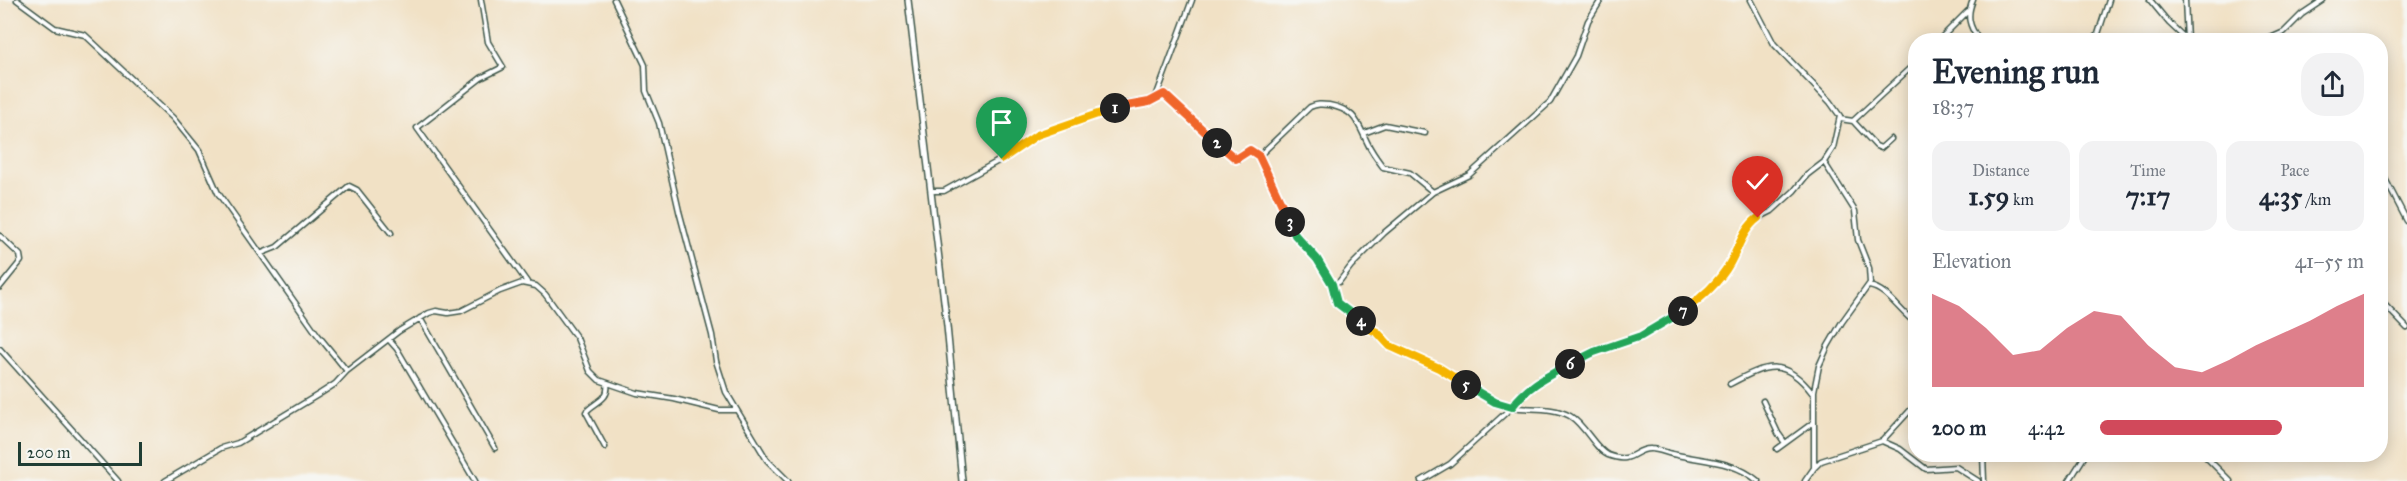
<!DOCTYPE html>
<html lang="en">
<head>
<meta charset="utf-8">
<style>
  body { margin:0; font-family:"IM FELL Great Primer",serif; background:#f2f2f3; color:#1f2937; height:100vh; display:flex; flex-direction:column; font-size:22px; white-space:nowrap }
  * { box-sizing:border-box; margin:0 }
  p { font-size:20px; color:#747a83 }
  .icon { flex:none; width:33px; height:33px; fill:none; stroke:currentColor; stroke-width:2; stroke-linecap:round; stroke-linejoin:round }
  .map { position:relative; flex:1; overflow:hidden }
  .panel { position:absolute; left:1908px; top:33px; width:480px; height:429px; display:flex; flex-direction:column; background:#fff; border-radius:24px; box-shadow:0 3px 15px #0003 }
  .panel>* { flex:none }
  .scale { position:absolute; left:18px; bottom:15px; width:124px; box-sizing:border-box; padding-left:6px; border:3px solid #1f3d34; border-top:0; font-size:16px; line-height:21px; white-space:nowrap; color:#1f3d34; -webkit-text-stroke:4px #f6f6f2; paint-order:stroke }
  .pin { position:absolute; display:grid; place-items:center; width:51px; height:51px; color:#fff; margin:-62px -26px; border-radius:50% 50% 50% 0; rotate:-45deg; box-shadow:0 0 6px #0007 }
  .pin .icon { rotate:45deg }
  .km { position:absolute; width:30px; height:30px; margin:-15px; border-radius:50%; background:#222; color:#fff; font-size:16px; line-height:30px; text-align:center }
  .round { display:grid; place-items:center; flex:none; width:63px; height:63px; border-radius:24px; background:#f2f2f3 }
  .summary { display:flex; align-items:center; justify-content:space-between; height:102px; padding:0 24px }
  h1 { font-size:33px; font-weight:800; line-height:45px }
  .stats { display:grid; grid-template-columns:repeat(3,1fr); gap:9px; height:102px; padding:6px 24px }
  .stats div { display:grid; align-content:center; border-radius:15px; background:#f2f2f3; text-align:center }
  .stats b { font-size:26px; font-weight:800 }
  .stats small { font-size:16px; font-weight:400 }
  .stats p { font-size:16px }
  .chart { height:168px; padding:12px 24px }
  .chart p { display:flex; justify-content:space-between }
  .chart svg { width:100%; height:108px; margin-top:6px; fill:#d1495b; opacity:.7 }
  ul { padding:0 24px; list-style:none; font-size:20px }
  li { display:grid; grid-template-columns:96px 72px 1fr; align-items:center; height:45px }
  li i { height:15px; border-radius:8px; background:#d1495b }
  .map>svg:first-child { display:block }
</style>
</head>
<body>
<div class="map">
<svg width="2407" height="481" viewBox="0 0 2407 481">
  <rect width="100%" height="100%" fill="#f6f6f2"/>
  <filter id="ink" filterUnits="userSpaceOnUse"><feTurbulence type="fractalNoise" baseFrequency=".0167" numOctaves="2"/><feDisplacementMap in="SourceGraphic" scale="12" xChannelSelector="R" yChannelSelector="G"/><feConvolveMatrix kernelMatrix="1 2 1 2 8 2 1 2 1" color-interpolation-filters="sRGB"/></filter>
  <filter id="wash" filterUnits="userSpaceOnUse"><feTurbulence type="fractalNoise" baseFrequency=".008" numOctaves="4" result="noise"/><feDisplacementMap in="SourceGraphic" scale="24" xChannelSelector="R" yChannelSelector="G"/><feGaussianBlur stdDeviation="1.35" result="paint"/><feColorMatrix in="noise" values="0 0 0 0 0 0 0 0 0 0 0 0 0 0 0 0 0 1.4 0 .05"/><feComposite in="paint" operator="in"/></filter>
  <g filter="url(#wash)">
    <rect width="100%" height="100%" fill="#f1e1c5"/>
  </g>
  <g filter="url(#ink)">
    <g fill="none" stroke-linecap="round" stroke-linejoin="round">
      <defs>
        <path id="minor" d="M 17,0 L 55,28 L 85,35 L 173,118 L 199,150 L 218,193 L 317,334 L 347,371
          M 481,0 L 488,42 L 503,67 L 481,78 L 417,128 L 527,282
          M 614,0 L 645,65 L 646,91 L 659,123 L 679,211 L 712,335 L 716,361 L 726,392 L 767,460 L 788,481
          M 1751,0 L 1774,44 L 1830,102 L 1840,116 L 1833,148 L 1824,162 L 1855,211 L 1858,240 L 1869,268 L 1870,283 L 1842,322 L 1828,346 L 1819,366 L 1814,391 L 1814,468 L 1805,481
          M 1973,0 C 1966,16 1969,26 1979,40
          M 2150,0 L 2169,23 L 2186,39
          M 2185,0 L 2187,40
          M 1939,40 L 1968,11
          M 2092,40 L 2098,34 L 2109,0
          M 2266,40 L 2284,32 L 2302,14 L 2323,0
          M 1916,87 L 1916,130
          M 1156,97 L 1192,0
          M 1840,119 L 1853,121 L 1909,69 L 1916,69
          M 1853,121 L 1876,146 L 1881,148 L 1891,139
          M 1364,133 L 1385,125 L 1425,133
          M 1259,156 L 1310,107 C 1317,104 1321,104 1329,105 C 1355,110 1357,121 1367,142 C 1371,151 1377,159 1383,167 L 1410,173 L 1433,192
          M 2380,169 L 2407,221
          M 932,191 L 944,191 L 1002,159 L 1037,135 L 1124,104 L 1149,102 L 1164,94 L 1234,158 L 1238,159 L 1250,150 L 1259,156 L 1294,233 L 1317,259 L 1332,284 L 1337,303 L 1362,321 L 1365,327 C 1378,332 1383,342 1394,348 C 1409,356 1425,361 1440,369 C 1458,379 1476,392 1494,402 C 1518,414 1547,403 1570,416 C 1585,425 1595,449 1608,455 C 1634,465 1634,448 1651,449 C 1659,449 1668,454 1677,455 C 1705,461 1735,461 1758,481
          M 0,236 L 20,255 L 21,261 L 0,287
          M 262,253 L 277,247 L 349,186 L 357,190 L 391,233
          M 1332,284 L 1339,282 L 1351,266 L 1384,233 L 1433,192 L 1469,175 L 1550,102 L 1576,56 L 1588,21 L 1601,0
          M 1869,286 C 1888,289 1900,313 1916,323
          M 2380,300 L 2407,328
          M 420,318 L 495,448
          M 389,340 L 397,349 L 475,481
          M 0,349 L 118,481
          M 1730,384 C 1767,364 1785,357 1813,394
          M 1763,401 L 1778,433 L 1785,443
          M 1882,441 L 1916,404
          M 605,447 L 586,412 C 594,402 610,400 607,384
          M 1777,449 L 1814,422
          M 1983,454 L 1984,481
          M 2203,454 L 2230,481
          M 1814,468 L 1821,461 L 1882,441 L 1900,449 L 1926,469 L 1956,467 L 1978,481
          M 165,481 L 221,448 L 238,443 L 321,393 L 335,384 L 347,371 L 399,331 L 429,313 L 436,311 L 448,313 L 461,311 L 500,291 L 522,283 L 536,286 L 545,294 L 577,338 L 590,371 L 599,380 L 637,393 L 674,399 L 719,410 L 735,410
          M 1421,481 L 1450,464 L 1512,407 L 1523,392 L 1540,380 L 1594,352 L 1646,333 L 1700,298 L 1726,270 L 1749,227 L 1756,219 L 1772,211 L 1794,191 L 1807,175 L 1824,162
          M 2069,481 L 2086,454"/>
        <path id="tertiary" d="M 908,0 L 947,326 L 962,481"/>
      </defs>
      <use href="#minor" stroke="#3e564a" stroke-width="7"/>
      <use href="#tertiary" stroke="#3e564a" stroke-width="8"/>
      <use href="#minor" stroke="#fff" stroke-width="4"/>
      <use href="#tertiary" stroke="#fff" stroke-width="5"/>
    </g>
  </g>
  <g fill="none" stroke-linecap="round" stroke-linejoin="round" filter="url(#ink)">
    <defs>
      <path id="split-1" d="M 1002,159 L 1037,135 L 1115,108"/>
      <path id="split-2" d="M 1115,108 L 1149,102 L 1164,94 L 1217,143"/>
      <path id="split-3" d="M 1217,143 L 1236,159 L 1250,150 L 1259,156 L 1290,222"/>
      <path id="split-4" d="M 1290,222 L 1295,235 L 1317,259 L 1332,284 L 1337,303 L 1361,321"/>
      <path id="split-5" d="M 1361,321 L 1365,327 L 1377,332 L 1390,346 L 1439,368 L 1466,385"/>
      <path id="split-6" d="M 1466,385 L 1495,402 L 1512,407 C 1527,386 1548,376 1570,364"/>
      <path id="split-7" d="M 1570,364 L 1594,352 L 1641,336 L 1683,311"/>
      <path id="split-8" d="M 1683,311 C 1701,299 1720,281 1730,263 C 1739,247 1743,229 1758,218"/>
    </defs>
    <use href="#split-1" stroke="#fff" stroke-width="12"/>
    <use href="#split-2" stroke="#fff" stroke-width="12"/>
    <use href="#split-3" stroke="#fff" stroke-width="12"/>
    <use href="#split-4" stroke="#fff" stroke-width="12"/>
    <use href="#split-5" stroke="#fff" stroke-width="12"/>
    <use href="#split-6" stroke="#fff" stroke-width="12"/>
    <use href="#split-7" stroke="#fff" stroke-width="12"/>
    <use href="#split-8" stroke="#fff" stroke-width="12"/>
    <use href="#split-1" stroke="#f5b400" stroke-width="8"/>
    <use href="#split-2" stroke="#f0652b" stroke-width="8"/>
    <use href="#split-3" stroke="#f0652b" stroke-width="8"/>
    <use href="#split-4" stroke="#22a559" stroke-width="8"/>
    <use href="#split-5" stroke="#f5b400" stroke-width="8"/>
    <use href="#split-6" stroke="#22a559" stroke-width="8"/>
    <use href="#split-7" stroke="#22a559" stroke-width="8"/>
    <use href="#split-8" stroke="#f5b400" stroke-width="8"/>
  </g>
</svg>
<div class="scale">200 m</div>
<div class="pin" style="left:1002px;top:159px;background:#1e9e55"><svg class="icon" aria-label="arrive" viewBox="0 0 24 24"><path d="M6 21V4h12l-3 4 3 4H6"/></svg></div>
<div class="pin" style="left:1758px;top:218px;background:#d93025"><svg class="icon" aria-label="check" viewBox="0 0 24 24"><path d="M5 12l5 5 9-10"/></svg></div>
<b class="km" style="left:1115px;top:108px">1</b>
<b class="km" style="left:1217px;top:143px">2</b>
<b class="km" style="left:1290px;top:222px">3</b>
<b class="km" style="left:1361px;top:321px">4</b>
<b class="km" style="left:1466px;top:385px">5</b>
<b class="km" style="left:1570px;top:364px">6</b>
<b class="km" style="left:1683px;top:311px">7</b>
<section class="panel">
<div class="summary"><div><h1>Evening run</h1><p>18:37</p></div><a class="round"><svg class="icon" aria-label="share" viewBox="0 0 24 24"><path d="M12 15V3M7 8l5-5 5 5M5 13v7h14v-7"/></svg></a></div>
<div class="stats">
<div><p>Distance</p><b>1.59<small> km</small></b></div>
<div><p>Time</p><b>7:17</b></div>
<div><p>Pace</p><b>4:35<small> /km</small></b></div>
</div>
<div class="chart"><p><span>Elevation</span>41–55 m</p>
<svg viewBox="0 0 160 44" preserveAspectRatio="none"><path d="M0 44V6L10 11L20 20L30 31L40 29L50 20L60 13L70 15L80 27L90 36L100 38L110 33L120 27L130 22L140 17L150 11L160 6V44z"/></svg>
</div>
<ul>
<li><b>200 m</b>4:42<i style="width:69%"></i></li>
</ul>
</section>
</div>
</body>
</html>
